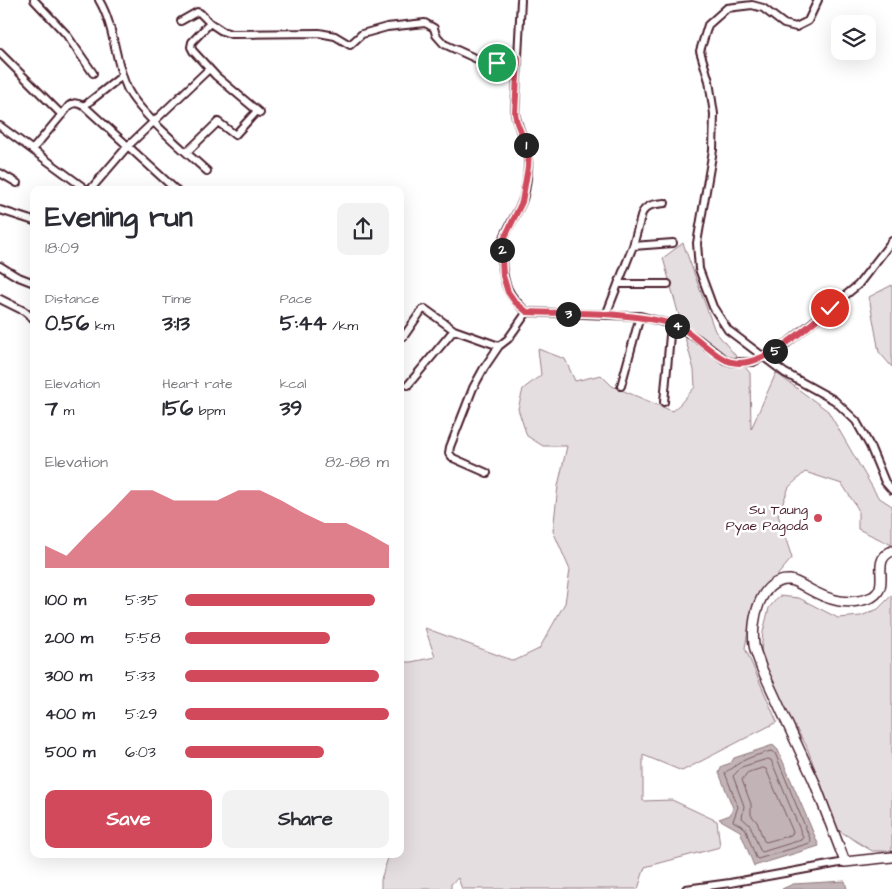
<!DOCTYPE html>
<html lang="en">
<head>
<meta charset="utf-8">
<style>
  body { margin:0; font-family:"Architects Daughter",sans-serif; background:#f2f2f3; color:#2b2b33; height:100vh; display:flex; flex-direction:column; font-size:19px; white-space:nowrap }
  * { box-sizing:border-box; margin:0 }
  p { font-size:16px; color:#7c7c81 }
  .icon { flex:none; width:28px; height:28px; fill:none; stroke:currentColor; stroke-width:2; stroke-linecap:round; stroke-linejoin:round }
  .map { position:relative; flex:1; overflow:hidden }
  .details { position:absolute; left:30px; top:186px; width:374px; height:672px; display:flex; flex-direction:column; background:#fff; border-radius:10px; box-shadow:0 5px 20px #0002 }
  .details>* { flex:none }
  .tools { position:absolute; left:831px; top:15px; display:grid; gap:10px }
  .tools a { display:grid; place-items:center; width:45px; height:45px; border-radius:10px; background:#fff; box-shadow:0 5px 20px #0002; font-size:25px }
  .pin { position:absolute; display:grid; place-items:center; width:42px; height:42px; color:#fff; margin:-21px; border:2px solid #fff; border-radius:50%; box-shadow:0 1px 5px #0007 }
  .km { position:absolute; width:25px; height:25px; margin:-12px; border-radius:50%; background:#222; color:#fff; font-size:14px; line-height:25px; text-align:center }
  .round { display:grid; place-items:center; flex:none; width:52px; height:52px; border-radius:10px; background:#f2f2f3 }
  .summary { display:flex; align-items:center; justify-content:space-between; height:85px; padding:0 15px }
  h1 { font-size:28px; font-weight:800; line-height:38px }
  .stats { display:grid; grid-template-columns:repeat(3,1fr); gap:8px; height:85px; padding:5px 15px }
  .stats div { display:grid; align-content:center }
  .stats b { font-size:21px; font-weight:800 }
  .stats small { font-size:14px; font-weight:400 }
  .stats p { font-size:14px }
  .chart { height:140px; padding:10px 15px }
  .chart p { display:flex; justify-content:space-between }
  .chart svg { width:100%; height:90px; margin-top:5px; fill:#d1495b; opacity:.7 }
  .button { display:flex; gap:10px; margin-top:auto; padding:10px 15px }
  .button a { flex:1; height:58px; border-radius:10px; background:#d1495b; color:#fff; font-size:20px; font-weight:800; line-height:58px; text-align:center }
  .button a+a { background:#f2f2f3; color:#2b2b33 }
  ul { padding:0 15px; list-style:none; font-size:16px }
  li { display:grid; grid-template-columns:80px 60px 1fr; align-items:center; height:38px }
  li i { height:12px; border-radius:6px; background:#d1495b }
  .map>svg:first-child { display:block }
</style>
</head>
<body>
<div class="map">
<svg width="892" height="889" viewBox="0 0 892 889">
  <rect width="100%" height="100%" fill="#fff"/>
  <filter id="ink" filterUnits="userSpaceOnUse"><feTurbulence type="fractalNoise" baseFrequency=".02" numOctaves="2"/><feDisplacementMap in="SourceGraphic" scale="10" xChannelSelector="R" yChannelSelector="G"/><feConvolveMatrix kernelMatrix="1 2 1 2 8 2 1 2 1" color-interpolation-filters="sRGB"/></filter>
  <g filter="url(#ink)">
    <path fill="#e5dee0" stroke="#987e86" d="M 683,243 L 715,331 L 750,373 L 751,429 L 776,373 L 828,411 L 878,497 L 892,506 L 892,545 L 858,529 L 858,509 L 842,484 L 805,472 L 789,487 L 778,515 L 792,558 L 753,604 L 745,648 L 777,722 L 682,771 L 643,755 L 643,801 L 672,800 L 717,821 L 720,847 L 645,867 L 638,889 L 462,889 L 458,878 L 451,884 L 451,889 L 381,889 L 381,879 L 389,855 L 400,855 L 400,662 L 411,662 L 435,657 L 425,628 L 514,661 L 539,649 L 565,603 L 570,570 L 553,531 L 558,486 L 567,446 L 543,446 L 527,436 L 518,409 L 523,389 L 541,375 L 538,349 L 565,359 L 575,381 L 601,375 L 612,386 L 672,411 L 680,404 L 695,387 L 694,370 L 663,258 Z
      M 892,285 L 892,367 L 879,352 L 869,297 Z
      M 892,595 L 892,851 L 872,851 L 838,830 L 806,745 L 780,702 L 761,652 L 763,632 L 769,608 L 779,596 L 799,598 L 838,618 L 861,616 L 878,609 Z"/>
    <path fill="#c1b3b6" stroke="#91787e" d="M 773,745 L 778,750 L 819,846 L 754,866 L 740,831 L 719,819 L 730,815 L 733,808 L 719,773 L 722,766 L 731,763 L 734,758 Z
      M 845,881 L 847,889 L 782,889 L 793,884 Z"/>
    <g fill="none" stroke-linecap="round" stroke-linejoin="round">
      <path stroke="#7a5a63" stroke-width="1" d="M 771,751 L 775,753 L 811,841 L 810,843 L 758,859 L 756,858 L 745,828 L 733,821 L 738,807 L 725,773 C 728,769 731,770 734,767 C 744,758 758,755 771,751 Z
        M 768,759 L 771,760 L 803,837 L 801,840 L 762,852 L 760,850 L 750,825 L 742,818 L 744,806 L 733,776 L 742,767 Z
        M 763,768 L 766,769 L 793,832 L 791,835 L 766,842 L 764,841 L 757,822 L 751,815 L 751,804 L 742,780 L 747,773 Z"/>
      <defs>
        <path id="street" d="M 34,0 L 66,34 L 93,73
          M 99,0 C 115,27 114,59 127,88 C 137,111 186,152 207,171
          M 521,0 L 515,113 C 519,134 530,146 528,168 C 527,180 526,192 522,202 C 516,215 508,227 503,240 C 501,246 502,253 502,259 C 503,284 508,296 527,312 L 640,316 L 674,325 L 698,339 L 725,360 L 732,362 L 753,362 L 786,344 L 858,285 L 892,241
          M 818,0 L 808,21 L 796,27 L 784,24 L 763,8 L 752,5 L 727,8 L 708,25 L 700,51 L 709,81 L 714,114 L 713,150 L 697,243 L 699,269 L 713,307 L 728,330 L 785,373 L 834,400 L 856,421 L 870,446 L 885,482 L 892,490
          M 181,21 L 197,12 L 200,13 L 210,23 L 222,31 L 231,34 L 319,33 L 335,36 L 350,45 L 362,34 L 387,27 L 425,23 L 434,28 L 436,35 L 444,44 L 479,60 L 492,57 L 497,63 L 518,58
          M 210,23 L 192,42 L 191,47 L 193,51 L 216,76 L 260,113
          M 0,53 L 62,115
          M 84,106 L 122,76
          M 0,126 L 87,190
          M 33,149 L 69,106 C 74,102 78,103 84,106 L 176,190
          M 187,152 L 218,122 L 235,135 L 257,111
          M 0,173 L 17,183
          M 90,190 L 127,147 L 209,69
          M 0,210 L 34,221
          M 633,246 L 673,243
          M 0,266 L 16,276 L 34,283
          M 618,284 L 668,284
          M 0,299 L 24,311 L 34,319
          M 606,315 L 633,246 L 642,213 C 647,204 655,204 665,203
          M 404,336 L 422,310 L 425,309 L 454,330 L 499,346
          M 408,385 L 454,330
          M 621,386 L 640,316
          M 664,402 L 671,324
          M 487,473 L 453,458 L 449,453 L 450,447 L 473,388 L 484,368 L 499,346 L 508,339 L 527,312
          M 686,889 L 730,883 L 845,862"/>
        <path id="secondary" d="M 892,551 C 869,561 892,585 872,597 C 848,607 828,600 807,588 C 802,585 796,581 790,580 C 759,578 751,622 754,645 C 755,652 759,660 761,667 L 814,781 L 845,862 L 892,857"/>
      </defs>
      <use href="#street" stroke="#4a1f2b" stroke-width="10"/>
      <use href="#secondary" stroke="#4a1f2b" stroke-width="12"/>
      <use href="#street" stroke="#fff" stroke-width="6"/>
      <use href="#secondary" stroke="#fff" stroke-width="9"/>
    </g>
  </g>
  <g fill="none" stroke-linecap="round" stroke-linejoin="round" filter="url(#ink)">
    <defs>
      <path id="route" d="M 497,63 L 518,58 L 515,113 L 517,123 L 529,152 L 528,167 L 522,202 L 502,243 L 502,258 L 503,276 L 508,292 L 515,302 L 527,312 C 574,314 626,311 672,324 C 691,330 705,348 722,358 C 754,379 807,327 830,308"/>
    </defs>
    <use href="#route" stroke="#fff" stroke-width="10"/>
    <use href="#route" stroke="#d1495b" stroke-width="6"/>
  </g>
  <circle fill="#d1495b" stroke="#fff" stroke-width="2" cx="818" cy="518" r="5"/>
  <g text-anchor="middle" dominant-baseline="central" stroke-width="5" stroke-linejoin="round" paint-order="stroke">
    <g font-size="14" fill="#4a1f2b" stroke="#fff" text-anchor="end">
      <text x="808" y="510">Su Taung<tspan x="808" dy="16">Pyae Pagoda</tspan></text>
    </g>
  </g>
</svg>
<div class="tools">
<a><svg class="icon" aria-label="layers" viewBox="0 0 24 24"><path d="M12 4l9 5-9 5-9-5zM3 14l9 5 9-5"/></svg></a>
</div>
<div class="pin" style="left:497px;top:63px;background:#1e9e55"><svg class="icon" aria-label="arrive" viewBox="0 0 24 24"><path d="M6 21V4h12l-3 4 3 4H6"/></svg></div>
<div class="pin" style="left:830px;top:308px;background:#d93025"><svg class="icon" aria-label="check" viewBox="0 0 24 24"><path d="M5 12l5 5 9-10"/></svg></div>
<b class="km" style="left:526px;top:145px">1</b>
<b class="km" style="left:502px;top:250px">2</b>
<b class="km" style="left:568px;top:314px">3</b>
<b class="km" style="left:677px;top:326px">4</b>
<b class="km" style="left:775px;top:351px">5</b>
<section class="details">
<div class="summary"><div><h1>Evening run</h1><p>18:09</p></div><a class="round"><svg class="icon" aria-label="share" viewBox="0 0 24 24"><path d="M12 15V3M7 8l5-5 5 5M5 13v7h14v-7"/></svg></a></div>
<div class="stats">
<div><p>Distance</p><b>0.56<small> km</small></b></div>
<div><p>Time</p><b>3:13</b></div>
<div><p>Pace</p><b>5:44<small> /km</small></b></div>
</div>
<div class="stats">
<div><p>Elevation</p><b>7<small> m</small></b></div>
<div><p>Heart rate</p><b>156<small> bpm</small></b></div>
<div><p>kcal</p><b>39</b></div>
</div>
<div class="chart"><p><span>Elevation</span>82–88 m</p>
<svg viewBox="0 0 160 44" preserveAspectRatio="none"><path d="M0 44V33L10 38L20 27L30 17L40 6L50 6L60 11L70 11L80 11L90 6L100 6L110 11L120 17L130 22L140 22L150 27L160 33V44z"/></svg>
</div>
<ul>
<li><b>100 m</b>5:35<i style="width:93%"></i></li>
<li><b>200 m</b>5:58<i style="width:71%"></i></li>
<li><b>300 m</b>5:33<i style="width:95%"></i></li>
<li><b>400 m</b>5:29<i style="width:100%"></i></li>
<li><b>500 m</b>6:03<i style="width:68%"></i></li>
</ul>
<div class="button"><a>Save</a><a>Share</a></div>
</section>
</div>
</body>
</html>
